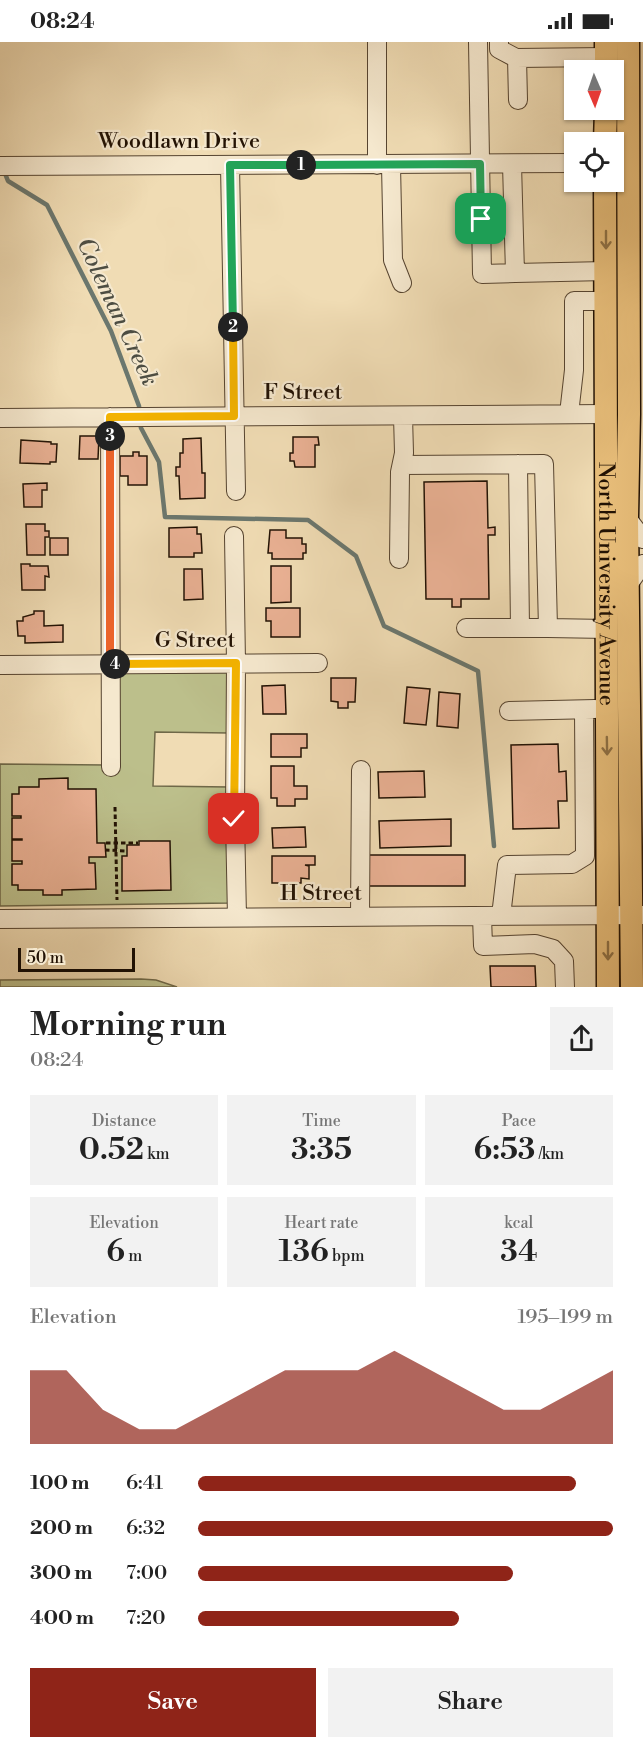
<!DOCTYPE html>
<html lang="en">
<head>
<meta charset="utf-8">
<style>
  body { margin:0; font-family:"Libre Bodoni",serif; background:#f2f2f2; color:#222; height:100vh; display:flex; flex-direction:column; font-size:22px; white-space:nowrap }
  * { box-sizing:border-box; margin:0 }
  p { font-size:20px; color:#767676 }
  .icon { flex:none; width:33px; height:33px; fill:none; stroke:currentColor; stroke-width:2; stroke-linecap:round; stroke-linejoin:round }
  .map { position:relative; height:945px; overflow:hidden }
  .panel { display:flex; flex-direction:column; background:#fff; flex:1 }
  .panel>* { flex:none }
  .needle { width:39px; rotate:178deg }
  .controls { position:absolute; left:564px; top:18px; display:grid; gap:12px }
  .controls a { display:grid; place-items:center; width:60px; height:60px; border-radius:0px; background:#fff; box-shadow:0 2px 4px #0004; font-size:30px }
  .scale { position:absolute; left:18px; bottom:15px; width:117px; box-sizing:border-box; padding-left:6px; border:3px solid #221204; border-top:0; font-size:16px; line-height:21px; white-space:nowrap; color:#221204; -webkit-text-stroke:4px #f5e8ce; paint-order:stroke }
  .pin { position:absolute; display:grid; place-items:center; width:51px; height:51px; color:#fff; margin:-26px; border-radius:12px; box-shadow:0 3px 9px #0006 }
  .km { position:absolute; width:30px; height:30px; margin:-15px; border-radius:50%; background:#222; color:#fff; font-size:16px; line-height:30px; text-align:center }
  .round { display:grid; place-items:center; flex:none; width:63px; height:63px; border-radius:0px; background:#f2f2f2 }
  .headline { display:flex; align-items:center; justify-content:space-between; height:102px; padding:0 30px }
  h1 { font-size:33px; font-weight:600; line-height:45px }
  .stats { display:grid; grid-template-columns:repeat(3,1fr); gap:9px; height:102px; padding:6px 30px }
  .stats div { display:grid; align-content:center; border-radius:0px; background:#f2f2f2; text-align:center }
  .stats b { font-size:30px; font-weight:600 }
  .stats small { font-size:16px; font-weight:400 }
  .stats p { font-size:16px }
  .chart { height:168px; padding:12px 30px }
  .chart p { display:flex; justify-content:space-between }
  .chart svg { width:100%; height:108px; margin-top:6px; fill:#8f2418; opacity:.7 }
  .cta { display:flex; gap:12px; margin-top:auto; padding:12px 30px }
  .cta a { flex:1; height:69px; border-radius:0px; background:#8f2418; color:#fff; font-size:24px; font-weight:600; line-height:69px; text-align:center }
  .cta a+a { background:#f2f2f2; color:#222 }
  ul { padding:0 30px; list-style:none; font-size:20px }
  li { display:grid; grid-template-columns:96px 72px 1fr; align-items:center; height:45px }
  li i { height:15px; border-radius:8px; background:#8f2418 }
  .status { display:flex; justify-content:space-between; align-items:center; height:42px; padding:0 30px; background:#fff; direction:ltr }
  .status svg { height:16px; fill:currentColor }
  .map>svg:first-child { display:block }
</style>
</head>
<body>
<div class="status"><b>08:24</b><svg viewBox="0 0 49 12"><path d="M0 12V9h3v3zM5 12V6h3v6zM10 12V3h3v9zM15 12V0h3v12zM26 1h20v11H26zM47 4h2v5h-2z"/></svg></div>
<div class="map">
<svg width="643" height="945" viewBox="0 0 643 945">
  <rect width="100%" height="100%" fill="#f0dcb4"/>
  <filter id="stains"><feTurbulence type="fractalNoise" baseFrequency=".00333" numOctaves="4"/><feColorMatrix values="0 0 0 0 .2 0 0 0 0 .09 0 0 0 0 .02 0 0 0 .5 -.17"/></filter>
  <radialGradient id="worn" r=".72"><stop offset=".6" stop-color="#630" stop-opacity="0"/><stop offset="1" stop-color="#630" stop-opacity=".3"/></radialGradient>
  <path fill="#bcbf8b" stroke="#6f6848" stroke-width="1.5" d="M 230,628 L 229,691 L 155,690 L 153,744 L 229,745 L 230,861 L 0,864 L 0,722 L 106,723 L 106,629 Z
    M 141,937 L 156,938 L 177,945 L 0,945 L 0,938 Z"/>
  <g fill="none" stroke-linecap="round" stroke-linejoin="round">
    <path stroke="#6b776e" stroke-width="4.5" d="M 4,129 L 8,139 L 47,163 L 111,289 L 139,364 L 140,372
      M 140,381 L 141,386 L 159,420 L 165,475 L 308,478 L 356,514 L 384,584 L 478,629 L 494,804"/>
  </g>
  <path fill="#eab194" stroke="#221204" stroke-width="1.5" d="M 80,394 L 99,394 L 98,417 L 79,417 Z
    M 293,395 L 318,395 L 319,403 L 315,403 L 315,425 L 295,425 L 294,419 L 290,419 L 290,411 L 293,411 Z
    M 201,396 L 202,431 L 205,431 L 205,456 L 180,457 L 179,434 L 176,434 L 176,425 L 180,425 L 180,411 L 183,411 L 183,397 Z
    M 21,398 L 51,400 L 51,402 L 57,402 L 56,420 L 50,420 L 50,422 L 20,421 Z
    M 133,410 L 139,410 L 139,414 L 147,414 L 147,443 L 128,443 L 128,434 L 120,434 L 120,414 L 133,414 Z
    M 487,439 L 488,486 L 495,485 L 495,493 L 488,493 L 489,557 L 461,557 L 461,565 L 452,565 L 452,557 L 426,557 L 424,440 Z
    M 47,441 L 47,448 L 42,448 L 42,465 L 24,465 L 23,442 Z
    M 26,482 L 45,482 L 45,489 L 49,489 L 49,495 L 45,495 L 45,513 L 27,513 Z
    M 197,485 L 197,492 L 201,492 L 202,511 L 194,511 L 194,515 L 169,515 L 169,486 Z
    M 270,488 L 286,488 L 286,496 L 302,496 L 302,502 L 306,502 L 306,511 L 303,511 L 303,517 L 272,517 L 272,511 L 268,511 Z
    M 50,496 L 68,496 L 68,513 L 50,513 Z
    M 21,522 L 30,522 L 30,524 L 48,524 L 49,535 L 45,534 L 45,548 L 22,548 Z
    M 271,524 L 291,524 L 291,560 L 271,561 Z
    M 184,527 L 202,527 L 203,557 L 184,558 Z
    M 266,566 L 300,566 L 300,595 L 271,595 L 271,579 L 266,579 Z
    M 34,569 L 44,569 L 44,584 L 63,583 L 63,600 L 25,601 L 25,594 L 18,594 L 17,579 L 23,579 L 23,575 L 34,572 Z
    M 331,636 L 356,636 L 355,660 L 348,660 L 348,666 L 338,666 L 338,660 L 331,659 Z
    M 285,643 L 286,672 L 263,672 L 262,644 Z
    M 407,645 L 430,647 L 426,683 L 404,681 Z
    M 439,650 L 460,652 L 458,686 L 437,684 Z
    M 271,692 L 307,692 L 307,706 L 301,706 L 301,715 L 271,715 Z
    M 558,702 L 559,730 L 566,729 L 567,759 L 558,759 L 559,786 L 513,787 L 511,703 Z
    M 271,724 L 294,724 L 294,744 L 307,744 L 307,757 L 295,757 L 295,764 L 277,764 L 277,756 L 271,756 Z
    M 424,729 L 425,755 L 379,756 L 378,730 Z
    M 68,736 L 68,747 L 96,747 L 97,801 L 105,801 L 106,815 L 89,815 L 89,821 L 95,821 L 96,847 L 62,848 L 62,853 L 43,853 L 43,848 L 18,848 L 18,843 L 12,843 L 12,822 L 22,822 L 22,819 L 12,819 L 12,798 L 22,798 L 22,797 L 12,797 L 12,776 L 21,776 L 21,774 L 12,774 L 12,752 L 19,752 L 19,745 L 39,745 L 39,737 Z
    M 451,777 L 451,804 L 380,806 L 379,779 Z
    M 305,785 L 306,805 L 273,806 L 272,786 Z
    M 139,799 L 170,799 L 171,848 L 122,849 L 122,814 L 127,814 L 127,803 L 139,803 Z
    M 369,813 L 465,813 L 465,844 L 369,844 Z
    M 272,814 L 315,814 L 315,823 L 305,823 L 309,824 L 309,837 L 301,836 L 301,841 L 272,841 Z
    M 490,924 L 535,924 L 536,945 L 491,945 Z"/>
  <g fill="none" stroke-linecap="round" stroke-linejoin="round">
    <defs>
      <path id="minor" d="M 478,0 L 482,232 L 515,231
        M 499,0 L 499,7 L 516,16 L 606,15
        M 517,16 L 518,58
        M 512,122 L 515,231 L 606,229
        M 230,123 L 236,449
        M 377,123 L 377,0
        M 391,123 L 393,218 L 402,241
        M 0,124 L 574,121
        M 569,372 L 574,328 L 574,259 L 606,259
        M 110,375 L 111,725
        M 0,376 L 606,372
        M 518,422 L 520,586
        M 402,423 L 544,422 L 548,586 L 466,586
        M 627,476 L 643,497
        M 234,494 L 236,621 L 235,777 L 237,875
        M 399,517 L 400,430 L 404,411 L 403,374
        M 627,544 L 643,522
        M 548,586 L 607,587
        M 0,623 L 318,621
        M 509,669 L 595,667
        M 360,874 L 361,728
        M 482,874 L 483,904 L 535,902 L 553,907 L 564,919 L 565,945
        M 501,874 L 507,823 L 572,822 L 585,814 L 584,668
        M 0,877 L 643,873"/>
      <g id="major">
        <path d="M 628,0 L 629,372 L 627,476 L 632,945"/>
        <path d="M 606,28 L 606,0"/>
        <path d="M 605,100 L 606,68"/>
        <path id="s1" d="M 605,140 L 608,945"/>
      </g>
    </defs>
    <use href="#minor" stroke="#564430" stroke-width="20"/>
    <use href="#major" stroke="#221204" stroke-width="25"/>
    <path stroke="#221204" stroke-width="3" stroke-dasharray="4.5 3" stroke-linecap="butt" d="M 115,765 L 117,858
      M 106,801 L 138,801
      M 105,808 L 127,809"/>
    <use href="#minor" stroke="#f5e8ce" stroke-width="18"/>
    <use href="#major" stroke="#e8be7a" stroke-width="22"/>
  </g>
  <defs><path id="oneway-shaft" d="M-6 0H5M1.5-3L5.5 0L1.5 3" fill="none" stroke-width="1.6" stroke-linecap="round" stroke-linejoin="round" transform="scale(1.5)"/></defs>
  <g stroke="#8f7145">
    <use href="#oneway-shaft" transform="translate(606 198) rotate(90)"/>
    <use href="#oneway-shaft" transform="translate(607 704) rotate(89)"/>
    <use href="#oneway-shaft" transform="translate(608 909) rotate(90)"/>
  </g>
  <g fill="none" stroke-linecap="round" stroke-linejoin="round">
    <defs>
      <path id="split-1" d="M 301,123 L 480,122 L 481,177"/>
      <path id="split-2" d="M 233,285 L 230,123 L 301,123"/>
      <path id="split-3" d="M 110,394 L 110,375 L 234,374 L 233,285"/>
      <path id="split-4" d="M 110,394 L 110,622 L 115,622"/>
      <path id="split-5" d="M 115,622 L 236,621 L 234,777"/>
    </defs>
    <use href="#split-1" stroke="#fff" stroke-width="12"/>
    <use href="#split-2" stroke="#fff" stroke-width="12"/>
    <use href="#split-3" stroke="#fff" stroke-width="12"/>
    <use href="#split-4" stroke="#fff" stroke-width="12"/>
    <use href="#split-5" stroke="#fff" stroke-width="12"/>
    <use href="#split-1" stroke="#22a559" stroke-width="8"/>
    <use href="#split-2" stroke="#22a559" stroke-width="8"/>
    <use href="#split-3" stroke="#f5b400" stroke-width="8"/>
    <use href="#split-4" stroke="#f0652b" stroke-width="8"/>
    <use href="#split-5" stroke="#f5b400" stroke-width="8"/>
  </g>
  <g text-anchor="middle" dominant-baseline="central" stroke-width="4.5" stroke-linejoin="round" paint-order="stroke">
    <g font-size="22" fill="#221204" stroke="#f5e8ce">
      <text x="179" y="99">Woodlawn Drive</text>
      <text x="303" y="350">F Street</text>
      <text stroke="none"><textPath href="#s1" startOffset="402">North University Avenue</textPath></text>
      <text x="195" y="598">G Street</text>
      <text x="321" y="851">H Street</text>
    </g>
    <g font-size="24" font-style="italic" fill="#4d4d42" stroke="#f5e8ce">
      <text transform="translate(117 270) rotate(65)">Coleman Creek</text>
    </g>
  </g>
  <rect width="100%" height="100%" filter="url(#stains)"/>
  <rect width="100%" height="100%" fill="url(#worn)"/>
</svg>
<div class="controls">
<a><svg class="needle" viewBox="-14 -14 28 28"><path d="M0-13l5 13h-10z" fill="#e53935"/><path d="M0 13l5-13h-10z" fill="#767676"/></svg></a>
<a><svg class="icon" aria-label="locate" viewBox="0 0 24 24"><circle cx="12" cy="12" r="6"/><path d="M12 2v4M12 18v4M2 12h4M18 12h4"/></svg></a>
</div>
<div class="scale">50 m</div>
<div class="pin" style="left:481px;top:177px;background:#1e9e55"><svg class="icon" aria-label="arrive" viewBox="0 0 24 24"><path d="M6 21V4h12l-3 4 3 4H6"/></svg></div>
<div class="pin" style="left:234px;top:777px;background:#d93025"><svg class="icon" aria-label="check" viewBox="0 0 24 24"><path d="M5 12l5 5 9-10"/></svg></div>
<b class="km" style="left:301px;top:123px">1</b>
<b class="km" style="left:233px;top:285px">2</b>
<b class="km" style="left:110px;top:394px">3</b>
<b class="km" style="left:115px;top:622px">4</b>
</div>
<section class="panel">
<div class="headline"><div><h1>Morning run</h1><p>08:24</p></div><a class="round"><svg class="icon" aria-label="share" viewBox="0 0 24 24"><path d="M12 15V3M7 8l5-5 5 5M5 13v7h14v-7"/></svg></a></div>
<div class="stats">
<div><p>Distance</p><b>0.52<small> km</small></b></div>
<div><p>Time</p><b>3:35</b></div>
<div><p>Pace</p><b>6:53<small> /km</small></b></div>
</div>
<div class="stats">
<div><p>Elevation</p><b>6<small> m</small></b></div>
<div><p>Heart rate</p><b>136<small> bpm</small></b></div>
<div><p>kcal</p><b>34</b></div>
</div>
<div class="chart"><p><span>Elevation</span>195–199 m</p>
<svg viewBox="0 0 160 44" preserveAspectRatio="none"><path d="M0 44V14L10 14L20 30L30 38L40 38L50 30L60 22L70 14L80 14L90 14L100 6L110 14L120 22L130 30L140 30L150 22L160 14V44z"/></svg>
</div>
<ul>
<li><b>100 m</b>6:41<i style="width:91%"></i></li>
<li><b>200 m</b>6:32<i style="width:100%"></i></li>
<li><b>300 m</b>7:00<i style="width:76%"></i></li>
<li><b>400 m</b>7:20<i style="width:63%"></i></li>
</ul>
<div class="cta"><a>Save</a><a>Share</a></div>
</section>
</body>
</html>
